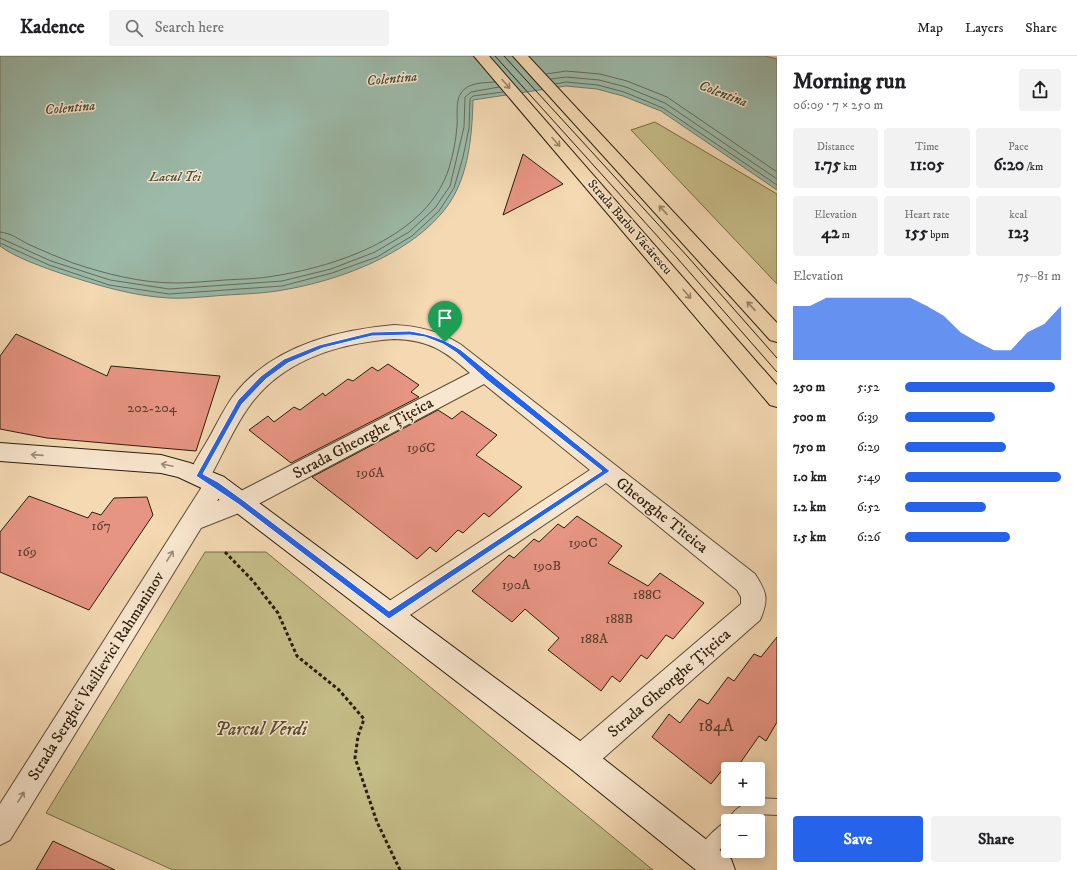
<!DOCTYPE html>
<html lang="en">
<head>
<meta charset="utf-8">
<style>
  body { margin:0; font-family:"IM FELL DW Pica",serif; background:#f2f2f2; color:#202124; height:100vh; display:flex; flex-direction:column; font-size:15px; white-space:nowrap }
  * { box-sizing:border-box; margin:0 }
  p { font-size:13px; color:#757577 }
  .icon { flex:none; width:22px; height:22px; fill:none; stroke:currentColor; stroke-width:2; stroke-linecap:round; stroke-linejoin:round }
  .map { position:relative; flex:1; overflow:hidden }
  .details { display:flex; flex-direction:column; background:#fff; width:300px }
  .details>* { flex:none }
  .controls { position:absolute; left:721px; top:706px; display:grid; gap:8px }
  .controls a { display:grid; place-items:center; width:44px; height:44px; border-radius:4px; background:#fff; box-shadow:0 2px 10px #0003; font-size:20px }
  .pin { position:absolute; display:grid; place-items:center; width:34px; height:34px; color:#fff; margin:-41px -17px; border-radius:50% 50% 50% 0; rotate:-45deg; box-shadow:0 0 4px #0007 }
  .pin .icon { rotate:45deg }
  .round { display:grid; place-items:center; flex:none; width:42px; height:42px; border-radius:4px; background:#f2f2f2 }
  .headline { display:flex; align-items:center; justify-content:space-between; height:68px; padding:0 16px }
  h1 { font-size:22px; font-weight:700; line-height:30px }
  .stats { display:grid; grid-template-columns:repeat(3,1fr); gap:6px; height:68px; padding:4px 16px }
  .stats div { display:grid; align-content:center; border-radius:4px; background:#f2f2f2; text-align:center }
  .stats b { font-size:17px; font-weight:700 }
  .stats small { font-size:11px; font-weight:400 }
  .stats p { font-size:11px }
  .chart { height:112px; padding:8px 16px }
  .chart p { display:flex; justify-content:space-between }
  .chart svg { width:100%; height:72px; margin-top:4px; fill:#2563eb; opacity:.7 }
  .primary-button { display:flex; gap:8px; margin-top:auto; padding:8px 16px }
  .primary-button a { flex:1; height:46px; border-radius:4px; background:#2563eb; color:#fff; font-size:16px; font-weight:700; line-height:46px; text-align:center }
  .primary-button a+a { background:#f2f2f2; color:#202124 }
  ul { padding:0 16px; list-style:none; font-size:13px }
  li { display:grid; grid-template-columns:64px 48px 1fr; align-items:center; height:30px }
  li i { height:10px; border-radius:5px; background:#2563eb }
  header { display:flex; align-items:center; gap:24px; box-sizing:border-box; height:56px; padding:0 20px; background:#fff; border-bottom:1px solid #e0e0e0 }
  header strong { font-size:19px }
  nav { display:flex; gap:22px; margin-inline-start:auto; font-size:14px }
  .search { width:280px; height:36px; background:#f2f2f2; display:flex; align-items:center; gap:10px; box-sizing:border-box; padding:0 14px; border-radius:4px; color:#757577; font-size:15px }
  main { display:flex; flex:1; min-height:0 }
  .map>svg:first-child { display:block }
</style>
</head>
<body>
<header>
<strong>Kadence</strong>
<div class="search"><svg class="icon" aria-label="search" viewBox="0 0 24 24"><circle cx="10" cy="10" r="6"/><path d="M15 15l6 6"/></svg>Search here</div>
<nav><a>Map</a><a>Layers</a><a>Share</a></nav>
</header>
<main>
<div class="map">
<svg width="777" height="814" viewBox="0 0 777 814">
  <rect width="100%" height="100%" fill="#f4d9b3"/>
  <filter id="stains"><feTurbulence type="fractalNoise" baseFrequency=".005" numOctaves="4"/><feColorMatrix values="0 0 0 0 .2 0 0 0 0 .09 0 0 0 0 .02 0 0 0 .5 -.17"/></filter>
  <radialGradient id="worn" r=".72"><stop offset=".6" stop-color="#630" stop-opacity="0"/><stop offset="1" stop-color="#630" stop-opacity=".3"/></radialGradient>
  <path fill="#c4bc87" stroke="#786d4a" d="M 655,66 L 777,138 L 777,228 L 631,74 Z
    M 205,496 L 266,496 L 653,814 L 173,814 L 46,757 Z"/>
  <path fill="#9cbaa9" stroke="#6f7c6a" d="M 0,0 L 765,0 L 777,3 L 777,134 L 661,55 L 623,40 L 597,33 L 566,30 L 473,44 C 472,83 468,128 441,158 C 405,200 337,225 283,234 C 261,238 237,238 214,240 C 199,241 184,243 169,242 C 132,240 97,229 63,218 C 45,212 14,201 0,190 Z"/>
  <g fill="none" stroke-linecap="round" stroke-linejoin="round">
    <path stroke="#646c5a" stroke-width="1" d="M 546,18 L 566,15 L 600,18 L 627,25 L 667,41 L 777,116
      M 551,23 L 566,21 L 599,24 L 626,31 L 665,47 L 777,123
      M 555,28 L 566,26 L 598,29 L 624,36 L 663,52 L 777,129
      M 0,176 C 11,177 18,183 28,188 C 43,195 58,201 73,207 C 106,218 141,227 176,227 C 192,227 209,225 225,224 C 241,223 258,223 274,220 C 338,210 428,180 449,112 C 453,99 456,84 457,70 C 458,59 455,46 461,37 C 468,26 484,27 495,26
      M 0,182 L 51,205 L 110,224 L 169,233 L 282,225 L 331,213 L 375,196 L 409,176 L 435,152 L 450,130 L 464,71 L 465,41 L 471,36 L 499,31
      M 0,187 L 49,209 L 109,229 L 169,238 L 282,230 L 332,217 L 377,201 L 412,180 L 439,155 L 454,132 L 463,101 L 469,72 L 470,43 L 473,40 L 503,36"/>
  </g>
  <path fill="#e79583" stroke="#2b1e0c" d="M 523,98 L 563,128 L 503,159 Z
    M 16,278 L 107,320 L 111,310 L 220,320 L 196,395 L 47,382 L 0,373 L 0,300 Z
    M 388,308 L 419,329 L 411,336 L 419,341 L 291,407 L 249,374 L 268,360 L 274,366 L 294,351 L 300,354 L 323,337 L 325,340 L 348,323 L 353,325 L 372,311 L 378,315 Z
    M 438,354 L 452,363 L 462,355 L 497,379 L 476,399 L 522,431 L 489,461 L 484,457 L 463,477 L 458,474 L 436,496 L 430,491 L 417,503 L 312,421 Z
    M 29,440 L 88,462 L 92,456 L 101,459 L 114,442 L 147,441 L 153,459 L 89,554 L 0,516 L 0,476 Z
    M 577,460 L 622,490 L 608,507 L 648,530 L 660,517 L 704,547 L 673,583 L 666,579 L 647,603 L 641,599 L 620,626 L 612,620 L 601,635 L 548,594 L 559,582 L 525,553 L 512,566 L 472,535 L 509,499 L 514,502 L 534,483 L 539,486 L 558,468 L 564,472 Z
    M 777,581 L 777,666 L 766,685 L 759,680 L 736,713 L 723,713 L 711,728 L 652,681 L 669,658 L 680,667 L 699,643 L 708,648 L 728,621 L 734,625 L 754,598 L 761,601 Z
    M 53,785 L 115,814 L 36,814 Z"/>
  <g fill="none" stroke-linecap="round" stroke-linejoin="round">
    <defs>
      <path id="lane" d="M 759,742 L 777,743 L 777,759 L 759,758 L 748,765 L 728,765 C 733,752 747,746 759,742 Z
        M 728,765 L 728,785 L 709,805 L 703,807 L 697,805 L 695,799 C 699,789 718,769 728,765 Z"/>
      <path id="street" d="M 394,269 C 418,270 439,275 460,288 L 755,518 C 767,537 769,543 760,564 L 591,713 L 581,717 L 571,713 L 567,703 L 571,693 L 741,548 L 741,541 L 737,534 L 606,427 L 398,567 L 389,570 L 380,567 L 377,559 L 380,551 L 590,414 L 484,328 L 249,453 L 201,472 L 10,784 L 0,789 L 0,748 L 205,426 L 199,428 L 191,425 L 188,419 C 194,406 202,394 209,382 C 217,368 224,352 234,339 C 271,291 336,274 394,269 ZM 394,283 C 429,284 444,294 470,317 L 233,439 L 217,445 L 227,428 L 224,421 L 216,419 L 210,421 C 223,398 233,373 248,352 C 281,304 339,287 394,283 Z"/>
      <path id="secondary" d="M 0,387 L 161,399 L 190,407 L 224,421 L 591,693 L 731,803 L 735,814 L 696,814 L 571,713 L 208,435 L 178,421 L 161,417 L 0,405 Z"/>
      <path id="primary" d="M 474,0 L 489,0 L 777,329 L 777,351 L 770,349 Z
        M 513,0 L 528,0 L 777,267 L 777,286 L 770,284 Z"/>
    </defs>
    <use href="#lane" stroke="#5d4d36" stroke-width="2"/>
    <use href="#street" stroke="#5d4d36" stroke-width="2"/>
    <use href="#secondary" stroke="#2b1e0c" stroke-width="2"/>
    <use href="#primary" stroke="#2b1e0c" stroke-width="2"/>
    <path stroke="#2b1e0c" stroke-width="3" stroke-dasharray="3.5 2.5" stroke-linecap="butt" d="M 225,496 L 253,525 L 278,557 L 297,600 L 339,634 L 364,663 L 358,680 L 355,702 L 377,766 L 400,814"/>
    <use href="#lane" fill="#f8e6ce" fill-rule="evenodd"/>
    <use href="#street" fill="#f8e6ce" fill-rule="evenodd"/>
    <use href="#secondary" fill="#f8e6ce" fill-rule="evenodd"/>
    <use href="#primary" fill="#f4d9b3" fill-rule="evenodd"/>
    <path stroke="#2b1e0c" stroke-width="1" d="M 495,0 L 678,203 L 777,316
      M 504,0 L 688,201 L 777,302"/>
  </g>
  <defs><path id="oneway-shaft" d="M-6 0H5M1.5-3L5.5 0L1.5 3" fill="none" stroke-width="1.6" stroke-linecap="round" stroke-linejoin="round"/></defs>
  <g stroke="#9a8568">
    <use href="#oneway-shaft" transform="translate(506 28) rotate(49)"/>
    <use href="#oneway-shaft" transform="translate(556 86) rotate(48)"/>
    <use href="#oneway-shaft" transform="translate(663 154) rotate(-133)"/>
    <use href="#oneway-shaft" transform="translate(687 238) rotate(49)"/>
    <use href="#oneway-shaft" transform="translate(751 250) rotate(-133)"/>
  </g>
  <g stroke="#9c8c77">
    <use href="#oneway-shaft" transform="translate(37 399) rotate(-176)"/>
    <use href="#oneway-shaft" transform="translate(167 409) rotate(-168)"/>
    <use href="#oneway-shaft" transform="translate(170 500) rotate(-58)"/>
    <use href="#oneway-shaft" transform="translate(21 741) rotate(-58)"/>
  </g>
  <path fill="#2563eb" stroke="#fff" fill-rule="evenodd" d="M 410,275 C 429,278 444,283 461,294 L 610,415 L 389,563 L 238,448 L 196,420 L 238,344 L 261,320 L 284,303 L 319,289 L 372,276 ZM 410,279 L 425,281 L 443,288 L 457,297 L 487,324 L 602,415 L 389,555 L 243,444 L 218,426 L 203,418 L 242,348 L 266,323 L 288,307 L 323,292 L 372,280 Z"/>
  <g text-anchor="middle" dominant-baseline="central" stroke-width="3" stroke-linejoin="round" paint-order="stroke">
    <g font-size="13" fill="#2b1e0c" stroke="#f8e6ce">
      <text transform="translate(630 171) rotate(49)">Strada Barbu Văcărescu</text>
    </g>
    <g font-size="14" font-style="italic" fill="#4d4d3b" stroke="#f8e6ce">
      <text transform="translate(392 23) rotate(-5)">Colentina</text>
      <text transform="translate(723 38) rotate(21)">Colentina</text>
      <text transform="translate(70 52) rotate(-5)">Colentina</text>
      <text x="175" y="121">Lacul Tei</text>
    </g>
    <g font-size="14" fill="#5a3c2a">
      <text x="152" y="352">202-204</text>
      <text x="421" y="392">196C</text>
      <text x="370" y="417">196A</text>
      <text x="101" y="470">167</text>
      <text x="583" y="487">190C</text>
      <text x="27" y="496">169</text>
      <text x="547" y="510">190B</text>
      <text x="516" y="529">190A</text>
      <text x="647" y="539">188C</text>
      <text x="619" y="563">188B</text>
      <text x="594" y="583">188A</text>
    </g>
    <g font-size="16" fill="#2b1e0c" stroke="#f8e6ce">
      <text transform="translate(363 382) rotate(-28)">Strada Gheorghe Țițeica</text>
      <text transform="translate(662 459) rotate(38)">Gheorghe Titeica</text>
      <text transform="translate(96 620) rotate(-58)">Strada Serghei Vasilievici Rahmaninov</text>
      <text transform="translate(669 627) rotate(-41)">Strada Gheorghe Țițeica</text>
    </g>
    <g font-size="17" fill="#5a3c2a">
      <text x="716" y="670">184A</text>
    </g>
    <g font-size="19" font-style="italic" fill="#594d31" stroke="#f8e6ce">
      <text x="261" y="673">Parcul Verdi</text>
    </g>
  </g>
  <rect width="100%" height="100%" filter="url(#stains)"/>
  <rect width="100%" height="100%" fill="url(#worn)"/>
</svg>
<div class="controls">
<a>+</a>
<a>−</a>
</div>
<div class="pin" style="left:445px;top:286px;background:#1e9e55"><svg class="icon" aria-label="arrive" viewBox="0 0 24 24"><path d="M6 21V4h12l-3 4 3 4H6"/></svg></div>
</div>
<section class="details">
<div class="headline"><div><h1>Morning run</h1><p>06:09 · 7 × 250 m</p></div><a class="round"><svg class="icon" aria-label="share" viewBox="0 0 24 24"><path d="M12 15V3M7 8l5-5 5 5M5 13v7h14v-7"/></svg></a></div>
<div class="stats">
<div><p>Distance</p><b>1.75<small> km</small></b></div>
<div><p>Time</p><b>11:05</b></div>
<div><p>Pace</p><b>6:20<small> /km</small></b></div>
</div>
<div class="stats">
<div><p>Elevation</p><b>42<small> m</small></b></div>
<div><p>Heart rate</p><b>155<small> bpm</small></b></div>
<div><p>kcal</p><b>123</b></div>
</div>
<div class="chart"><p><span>Elevation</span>75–81 m</p>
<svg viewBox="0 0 160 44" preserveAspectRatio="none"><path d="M0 44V11L10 11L20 6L30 6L40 6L50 6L60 6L70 6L80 11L90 17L100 27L110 33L120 38L130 38L140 27L150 22L160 11V44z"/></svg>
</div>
<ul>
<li><b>250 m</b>5:52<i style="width:96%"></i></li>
<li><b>500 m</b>6:39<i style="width:58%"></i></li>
<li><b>750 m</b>6:29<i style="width:65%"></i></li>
<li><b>1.0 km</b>5:49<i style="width:100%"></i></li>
<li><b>1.2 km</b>6:52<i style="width:52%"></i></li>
<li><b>1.5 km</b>6:26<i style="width:67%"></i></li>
</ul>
<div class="primary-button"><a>Save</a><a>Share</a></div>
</section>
</main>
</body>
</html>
